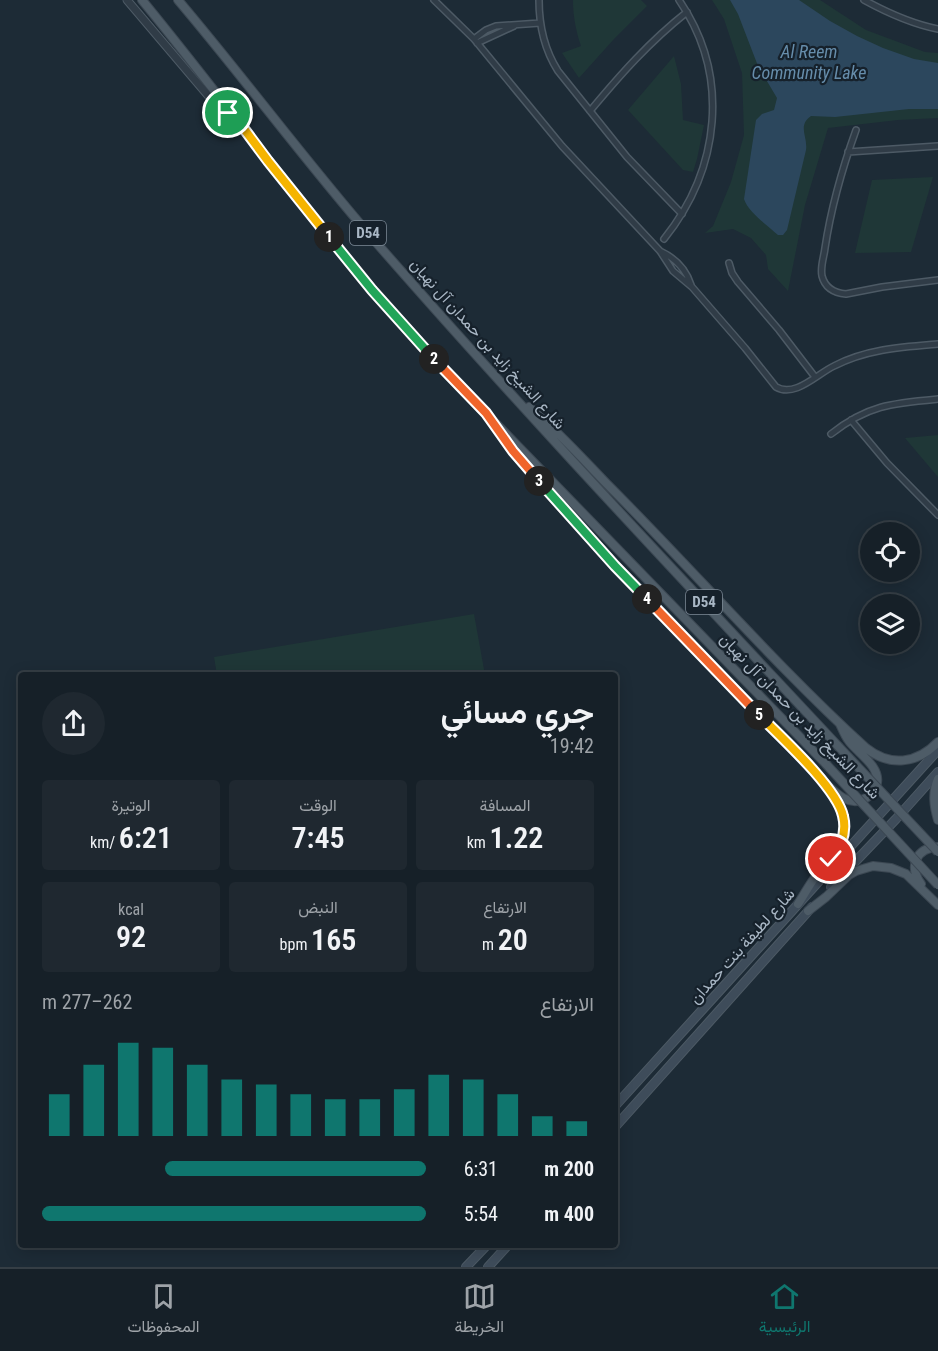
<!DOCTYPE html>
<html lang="ar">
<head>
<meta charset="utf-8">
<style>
  body { margin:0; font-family:"Roboto Condensed",Vazirmatn,sans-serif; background:#1f2830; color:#f1f3f6; direction:rtl; height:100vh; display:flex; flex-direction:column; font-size:22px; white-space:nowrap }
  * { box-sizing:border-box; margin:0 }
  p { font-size:20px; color:#9ea3a8 }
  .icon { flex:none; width:33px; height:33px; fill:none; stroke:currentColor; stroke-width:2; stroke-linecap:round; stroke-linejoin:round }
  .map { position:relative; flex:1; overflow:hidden; direction:ltr }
  .drawer { position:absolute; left:18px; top:672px; width:600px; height:576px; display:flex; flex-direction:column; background:#162028; border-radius:6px; box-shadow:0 3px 15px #0003,0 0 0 2px #353e45; direction:rtl }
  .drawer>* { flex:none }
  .tools { position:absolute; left:860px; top:522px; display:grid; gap:12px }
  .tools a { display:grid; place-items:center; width:60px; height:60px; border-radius:50%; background:#162028; box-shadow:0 3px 15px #0003,0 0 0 2px #353e45; font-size:30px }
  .pin { position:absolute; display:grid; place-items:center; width:51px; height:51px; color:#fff; margin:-26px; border:3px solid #fff; border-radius:50%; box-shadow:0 2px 6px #0007 }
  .km { position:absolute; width:30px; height:30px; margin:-15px; border-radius:50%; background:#222; color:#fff; font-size:16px; line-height:30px; text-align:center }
  .round { display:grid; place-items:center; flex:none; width:63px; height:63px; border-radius:32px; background:#1f2830 }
  .headline { display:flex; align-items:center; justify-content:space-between; height:102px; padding:0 24px }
  h1 { font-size:33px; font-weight:600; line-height:45px }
  .stats { display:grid; grid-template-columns:repeat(3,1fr); gap:9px; height:102px; padding:6px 24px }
  .stats div { display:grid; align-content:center; border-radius:6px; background:#1f2830; text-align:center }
  .stats b { font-size:30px; font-weight:600 }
  .stats small { font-size:16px; font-weight:400 }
  .stats p { font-size:16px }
  .chart { height:168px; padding:12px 24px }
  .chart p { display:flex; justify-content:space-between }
  .chart svg { width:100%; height:108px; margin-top:6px; stroke:#0f766e; stroke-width:6 }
  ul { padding:0 24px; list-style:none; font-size:20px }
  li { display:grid; grid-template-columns:96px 72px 1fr; align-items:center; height:45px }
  li i { height:15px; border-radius:8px; background:#0f766e }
  .tab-bar { display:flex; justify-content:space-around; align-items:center; height:84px; border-top:2px solid #353e45; background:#162028; font-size:16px; color:#9ea3a8 }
  .tab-bar a { display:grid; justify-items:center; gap:3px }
  .tab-bar .selected { color:#0f766e }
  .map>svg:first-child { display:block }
</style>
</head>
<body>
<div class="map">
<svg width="938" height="1267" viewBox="0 0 938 1267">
  <rect width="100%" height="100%" fill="#1d2b36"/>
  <path fill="#1f3737" d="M 573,0 L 641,0 L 647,6 L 614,39 L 579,78 L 562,53 L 581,46 C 576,31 573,17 573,0 Z
    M 712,0 L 820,0 L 866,30 L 925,52 L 938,53 L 938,118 L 898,120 L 828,128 L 805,205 L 788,291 L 768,269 L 766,255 L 751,238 L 733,229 L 705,233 L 713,226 L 731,182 L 744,135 L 742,73 L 724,19 Z
    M 674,56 L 681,84 L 683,120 L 704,125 L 697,159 L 693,172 L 683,170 L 628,110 Z
    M 933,177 L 911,252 L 855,253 L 872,180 Z
    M 938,435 L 938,477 L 905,438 Z
    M 474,614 L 485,675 L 217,675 L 214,657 Z"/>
  <path fill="#2c475d" d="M 730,0 L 799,0 L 830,21 L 857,36 L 883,48 L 914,59 L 938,63 L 938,109 L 909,109 L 835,117 L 811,116 C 797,126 808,136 806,150 L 787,230 L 783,235 L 778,235 C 767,225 748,212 744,199 L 756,120 L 762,114 L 774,110 L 777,98 L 758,66 L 738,14 Z"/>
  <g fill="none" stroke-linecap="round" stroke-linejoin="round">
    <defs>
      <path id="minor" d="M 434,0 L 474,39 L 562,146 L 660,251 L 673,271 L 692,287 L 745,348 L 776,387 C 795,398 817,374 834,366 C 867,349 902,347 938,344
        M 539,0 C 539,26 544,49 558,71 L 627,157 L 682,214
        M 864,0 C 886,12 912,24 938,29
        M 474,39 L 486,30 L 496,26 L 540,23
        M 477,43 L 514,26
        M 590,111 C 620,75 649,42 687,12
        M 856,130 C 842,169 831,208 825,248 C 824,257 820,267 822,276 C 825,288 835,293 846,294 L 882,287 L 938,280
        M 848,152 L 938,146
        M 664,239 C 720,169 731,76 679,0
        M 660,251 C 675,258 686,269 691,285
        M 729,263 L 732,273 L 738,282 L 779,330 L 815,377
        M 851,420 L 887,463 L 938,515
        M 831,434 C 867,405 893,403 938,399"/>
      <path id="tertiary" d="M 127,0 L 217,106 L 224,111 L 232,114"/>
      <path id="secondary" d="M 831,887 L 896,819 L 938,772
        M 615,1106 L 938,750
        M 615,1127 L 812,907
        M 466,1267 L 487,1245
        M 488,1267 L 508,1245"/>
      <path id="primary" d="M 142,0 C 220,95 292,194 371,288 C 395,317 422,345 447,373 L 826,764
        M 178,0 C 245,79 306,162 374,240 C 525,413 682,579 838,746
        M 529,407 C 557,430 582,458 607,484 C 694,571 775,665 866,748 C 890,767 917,764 938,742
        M 501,434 L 526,467 L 615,566 L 819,777 C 832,789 847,809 866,798 C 872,795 876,789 877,783 C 880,766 858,753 849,741 C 845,736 843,730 840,724
        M 938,779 C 932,793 934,806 938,820
        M 921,884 C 909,867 915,848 938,847
        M 798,904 C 804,895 809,885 816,876 C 823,868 831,860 837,851 C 849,832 845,811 832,794
        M 808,911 L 826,897 L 849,875 L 856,871 L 873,866 L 891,868 L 906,874 L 938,905"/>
    </defs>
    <use href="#minor" stroke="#4d5a65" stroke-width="8"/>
    <use href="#tertiary" stroke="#4d5a65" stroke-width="9"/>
    <use href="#secondary" stroke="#4d5a65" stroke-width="10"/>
    <use href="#primary" stroke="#3c4853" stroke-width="10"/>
    <use href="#minor" stroke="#303c47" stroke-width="5"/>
    <use href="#tertiary" stroke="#303c47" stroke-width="7"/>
    <use href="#secondary" stroke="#3e4c5a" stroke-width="8"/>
    <use href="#primary" stroke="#4e5c67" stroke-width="8"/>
    <defs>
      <path id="primary-bridge" d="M 838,746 L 938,852
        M 826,764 L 938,885"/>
    </defs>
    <use href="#primary-bridge" stroke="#3c4853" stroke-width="10" stroke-linecap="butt"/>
    <use href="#primary-bridge" stroke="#4e5c67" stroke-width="8"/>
  </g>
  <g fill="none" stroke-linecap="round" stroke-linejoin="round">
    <defs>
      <path id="split-1" d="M 228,113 L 233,114 L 268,161 L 329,237"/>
      <path id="split-2" d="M 329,237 L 372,290 L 434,359"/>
      <path id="split-3" d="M 434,359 L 486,413 L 513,451 L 539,481"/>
      <path id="split-4" d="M 539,481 L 615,566 L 647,599"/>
      <path id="split-5" d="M 647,599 L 759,715"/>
      <path id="split-6" d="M 759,715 C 781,737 837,788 843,816 C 847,832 841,847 831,859"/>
    </defs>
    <use href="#split-1" stroke="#fff" stroke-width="12"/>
    <use href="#split-2" stroke="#fff" stroke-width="12"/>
    <use href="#split-3" stroke="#fff" stroke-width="12"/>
    <use href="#split-4" stroke="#fff" stroke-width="12"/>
    <use href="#split-5" stroke="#fff" stroke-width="12"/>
    <use href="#split-6" stroke="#fff" stroke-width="12"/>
    <use href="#split-1" stroke="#f5b400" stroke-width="8"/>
    <use href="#split-2" stroke="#22a559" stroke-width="8"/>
    <use href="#split-3" stroke="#f0652b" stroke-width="8"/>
    <use href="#split-4" stroke="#22a559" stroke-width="8"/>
    <use href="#split-5" stroke="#f0652b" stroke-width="8"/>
    <use href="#split-6" stroke="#f5b400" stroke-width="8"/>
  </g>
  <g text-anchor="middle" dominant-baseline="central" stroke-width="4.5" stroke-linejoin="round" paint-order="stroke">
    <g fill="#16212b" stroke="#7d8a97" stroke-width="1.5">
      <rect x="350" y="221" width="36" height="24" rx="4.5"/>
      <rect x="686" y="590" width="36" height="24" rx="4.5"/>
    </g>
    <g font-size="15" font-weight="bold" fill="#a9b7c5">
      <text x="368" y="233">D54</text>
      <text x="704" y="602">D54</text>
    </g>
    <g font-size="16" fill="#a9b7c5" stroke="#16212b">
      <text transform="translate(488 344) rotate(48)">شارع الشيخ زايد بن حمدان آل نهيان</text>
      <text transform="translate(800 716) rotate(46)">شارع الشيخ زايد بن حمدان آل نهيان</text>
      <text transform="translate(742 946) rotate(-48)">شارع لطيفة بنت حمدان</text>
    </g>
    <g font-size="18" font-style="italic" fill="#668dab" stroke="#16212b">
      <text x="809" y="51">Al Reem<tspan x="809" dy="21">Community Lake</tspan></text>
    </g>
  </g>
</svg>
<div class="tools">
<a><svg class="icon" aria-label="locate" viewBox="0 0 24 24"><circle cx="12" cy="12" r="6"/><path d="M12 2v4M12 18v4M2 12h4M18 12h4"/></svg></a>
<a><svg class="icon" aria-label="layers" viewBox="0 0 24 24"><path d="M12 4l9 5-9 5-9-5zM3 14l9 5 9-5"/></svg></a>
</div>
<div class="pin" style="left:228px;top:113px;background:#1e9e55"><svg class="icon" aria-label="arrive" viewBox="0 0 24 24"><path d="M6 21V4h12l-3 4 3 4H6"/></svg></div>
<div class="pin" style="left:831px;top:859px;background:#d93025"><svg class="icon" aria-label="check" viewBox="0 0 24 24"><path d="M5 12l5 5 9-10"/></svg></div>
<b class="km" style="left:329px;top:237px">1</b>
<b class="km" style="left:434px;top:359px">2</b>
<b class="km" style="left:539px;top:481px">3</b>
<b class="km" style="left:647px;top:599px">4</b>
<b class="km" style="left:759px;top:715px">5</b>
<section class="drawer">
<div class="headline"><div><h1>جري مسائي</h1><p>19:42</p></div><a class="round"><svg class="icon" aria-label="share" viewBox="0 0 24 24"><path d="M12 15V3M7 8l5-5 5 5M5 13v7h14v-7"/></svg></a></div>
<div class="stats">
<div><p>المسافة</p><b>1.22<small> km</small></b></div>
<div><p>الوقت</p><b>7:45</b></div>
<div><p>الوتيرة</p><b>6:21<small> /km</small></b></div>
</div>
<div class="stats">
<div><p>الارتفاع</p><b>20<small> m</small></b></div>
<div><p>النبض</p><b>165<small> bpm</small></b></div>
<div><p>kcal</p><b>92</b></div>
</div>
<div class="chart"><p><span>الارتفاع</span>262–277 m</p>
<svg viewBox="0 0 160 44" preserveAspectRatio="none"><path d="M5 44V27M15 44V15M25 44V6M35 44V8M45 44V15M55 44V21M65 44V23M75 44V27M85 44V29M95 44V29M105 44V25M115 44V19M125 44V21M135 44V27M145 44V36M155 44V38"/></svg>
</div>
<ul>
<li><b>200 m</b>6:31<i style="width:68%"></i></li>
<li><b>400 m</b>5:54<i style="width:100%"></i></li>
</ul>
</section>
</div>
<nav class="tab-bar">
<a class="selected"><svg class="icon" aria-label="home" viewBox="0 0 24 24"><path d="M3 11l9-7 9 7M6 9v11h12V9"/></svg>الرئيسية</a>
<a><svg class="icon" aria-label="map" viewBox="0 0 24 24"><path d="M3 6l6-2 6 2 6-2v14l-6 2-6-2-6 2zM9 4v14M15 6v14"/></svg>الخريطة</a>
<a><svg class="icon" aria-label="saved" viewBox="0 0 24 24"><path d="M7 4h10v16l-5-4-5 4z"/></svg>المحفوظات</a>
</nav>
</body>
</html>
